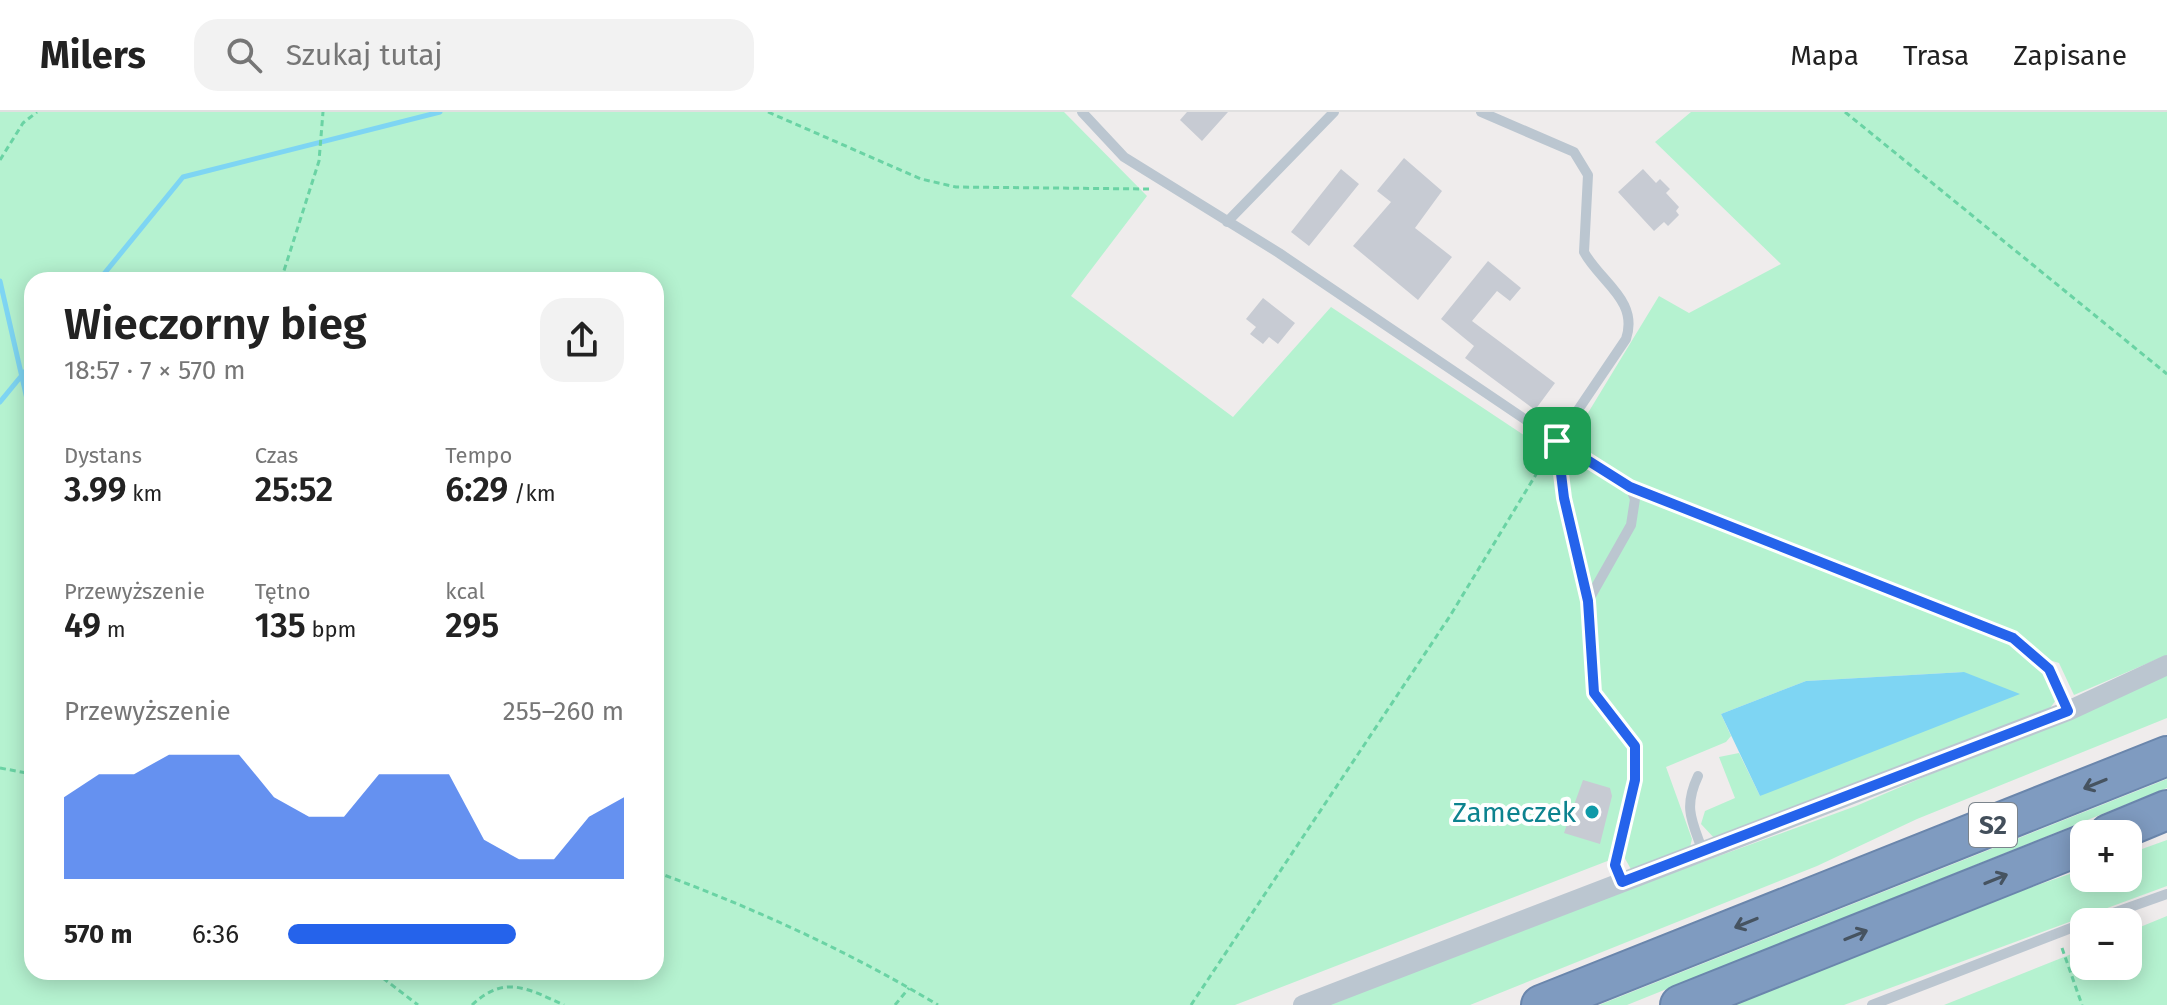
<!DOCTYPE html>
<html lang="pl">
<head>
<meta charset="utf-8">
<style>
  body { margin:0; font-family:"Fira Sans",sans-serif; background:#f2f2f2; color:#222; height:100vh; display:flex; flex-direction:column; font-size:30px; white-space:nowrap }
  * { box-sizing:border-box; margin:0 }
  p { font-size:26px; color:#767676 }
  .icon { flex:none; width:44px; height:44px; fill:none; stroke:currentColor; stroke-width:2; stroke-linecap:round; stroke-linejoin:round }
  .map { position:relative; flex:1; overflow:hidden }
  .side { position:absolute; left:24px; top:160px; width:640px; height:708px; display:flex; flex-direction:column; background:#fff; border-radius:24px; box-shadow:0 4px 20px #0003 }
  .side>* { flex:none }
  .fabs { position:absolute; left:2070px; top:708px; display:grid; gap:16px }
  .fabs a { display:grid; place-items:center; width:72px; height:72px; border-radius:16px; background:#fff; box-shadow:0 4px 20px #0003; font-size:40px }
  .pin { position:absolute; display:grid; place-items:center; width:68px; height:68px; color:#fff; margin:-34px; border-radius:16px; box-shadow:0 4px 12px #0006 }
  .round { display:grid; place-items:center; flex:none; width:84px; height:84px; border-radius:24px; background:#f2f2f2 }
  .summary { display:flex; align-items:center; justify-content:space-between; height:136px; padding:0 40px }
  h1 { font-size:44px; font-weight:600; line-height:60px }
  .figures { display:grid; grid-template-columns:repeat(3,1fr); gap:12px; height:136px; padding:8px 40px }
  .figures div { display:grid; align-content:center }
  .figures b { font-size:34px; font-weight:600 }
  .figures small { font-size:22px; font-weight:400 }
  .figures p { font-size:22px }
  .chart { height:224px; padding:16px 40px }
  .chart p { display:flex; justify-content:space-between }
  .chart svg { width:100%; height:144px; margin-top:8px; fill:#2563eb; opacity:.7 }
  ul { padding:0 40px; list-style:none; font-size:26px }
  li { display:grid; grid-template-columns:128px 96px 1fr; align-items:center; height:60px }
  li i { height:20px; border-radius:10px; background:#2563eb }
  header { display:flex; align-items:center; gap:48px; box-sizing:border-box; height:112px; padding:0 40px; background:#fff; border-bottom:2px solid #e0e0e0 }
  header strong { font-size:38px }
  nav { display:flex; gap:44px; margin-inline-start:auto; font-size:28px }
  .search { width:560px; height:72px; background:#f2f2f2; display:flex; align-items:center; gap:20px; box-sizing:border-box; padding:0 28px; border-radius:24px; color:#767676; font-size:30px }
  .map>svg:first-child { display:block }
</style>
</head>
<body>
<header>
<strong>Milers</strong>
<div class="search"><svg class="icon" aria-label="search" viewBox="0 0 24 24"><circle cx="10" cy="10" r="6"/><path d="M15 15l6 6"/></svg>Szukaj tutaj</div>
<nav><a>Mapa</a><a>Trasa</a><a>Zapisane</a></nav>
</header>
<div class="map">
<svg width="2167" height="893" viewBox="0 0 2167 893">
  <rect width="100%" height="100%" fill="#efecec"/>
  <path fill="#b5f2d0" fill-rule="evenodd" d="M 0,0 L 1064,0 L 1147,84 L 1071,184 L 1233,305 L 1331,195 L 1560,347 L 1659,184 L 1689,201 L 1781,152 L 1655,30 L 1691,0 L 2167,0 L 2167,543 L 2074,583 L 2059,551 L 2029,542 L 2052,572 L 2056,588 L 2050,596 L 1716,728 L 1701,712 L 1705,699 L 1735,686 L 1719,645 L 1739,641 L 1760,684 L 1964,560 L 1806,569 L 1721,602 L 1731,624 L 1726,630 L 1666,655 L 1692,727 L 1689,739 L 1632,759 L 1623,743 L 1235,893 L 0,893 ZM 32,168 L 656,168 L 656,860 L 32,860 Z
    M 2167,561 L 2167,606 L 1917,707 L 1817,754 L 1470,893 L 1327,893 L 1507,821 L 1856,694 Z
    M 2167,667 L 2167,676 L 1627,893 L 1599,893 Z
    M 2167,728 L 2167,774 L 1844,893 L 1726,893 L 1954,802 L 2084,757 L 2084,766 L 2128,766 L 2128,742 Z
    M 2167,804 L 2167,893 L 1944,893 L 2084,837 L 2084,854 L 2128,854 L 2128,820 Z"/>
  <path fill="#7ed5f3" d="M 1964,560 L 2020,582 L 1760,684 L 1721,602 L 1806,569 Z"/>
  <g fill="none" stroke-linecap="round" stroke-linejoin="round">
    <path stroke="#7ed5f3" stroke-width="5" d="M 99,168 L 183,65 L 440,0
      M 0,169 L 32,309
      M 0,290 L 32,251"/>
  </g>
  <path fill="#c7cbd3" d="M 1187,0 L 1228,0 L 1202,29 L 1180,8 Z
    M 1404,46 L 1442,79 L 1415,116 L 1452,145 L 1418,188 L 1353,134 L 1391,90 L 1377,79 Z
    M 1341,57 L 1359,72 L 1309,134 L 1291,120 Z
    M 1643,57 L 1656,71 L 1660,67 L 1670,77 L 1666,81 L 1679,95 L 1676,99 L 1679,103 L 1668,114 L 1664,110 L 1654,119 L 1618,80 Z
    M 1488,149 L 1521,176 L 1510,189 L 1497,179 L 1472,209 L 1555,271 L 1535,298 L 1465,246 L 1474,234 L 1441,207 Z
    M 1263,186 L 1295,211 L 1278,232 L 1269,225 L 1263,232 L 1250,222 L 1256,215 L 1246,207 Z
    M 1583,668 L 1610,676 L 1612,684 L 1600,732 L 1564,721 Z"/>
  <g fill="none" stroke-linecap="round" stroke-linejoin="round">
    <defs>
      <path id="highway" d="M 2109,722 L 2167,698
        M 1541,893 L 2167,644
        M 1680,893 L 2084,732"/>
    </defs>
    <use href="#highway" stroke="#6a86ac" stroke-width="42"/>
    <path stroke="#6ad3a4" stroke-width="3" stroke-dasharray="6 4" stroke-linecap="butt" d="M 768,0 L 921,67 L 956,75 L 1149,77
      M 1845,0 L 2167,262
      M 0,48 L 23,11 L 37,0
      M 281,168 L 319,49 L 323,0
      M 1649,383 L 1999,520
      M 0,656 L 32,662
      M 656,760 C 754,796 848,839 938,893
      M 2062,836 L 2082,893
      M 375,860 L 418,893
      M 472,893 C 505,862 528,877 564,893
      M 895,893 L 909,876
      M 1191,893 L 1450,504 L 1546,346"/>
    <path stroke="#bbc6d0" stroke-width="10" d="M 1082,0 L 1124,45 L 1279,141 L 1557,329 L 1564,386 L 1588,489
      M 1481,0 L 1574,40 L 1588,63 L 1584,140 C 1600,170 1639,188 1626,227 L 1557,329 L 1619,366 L 1630,375 L 1635,387 L 1631,413 L 1588,489 L 1587,505 L 1594,581 L 1635,634 L 1635,668 L 1615,753 L 1622,770
      M 1227,110 L 1334,0
      M 2013,526 L 2049,557 L 2068,599
      M 1698,664 C 1683,696 1692,709 1703,740
      M 2088,810 L 2167,782
      M 1872,893 L 2084,811"/>
    <path stroke="#bbc6d0" stroke-width="20" d="M 1303,893 L 2068,599 L 2167,553"/>
    <use href="#highway" stroke="#7f9bc0" stroke-width="38"/>
  </g>
  <defs><path id="oneway-shaft" d="M-6 0H5M1.5-3L5.5 0L1.5 3" fill="none" stroke-width="1.6" stroke-linecap="round" stroke-linejoin="round" transform="scale(2)"/></defs>
  <g stroke="#465360">
    <use href="#oneway-shaft" transform="translate(2095 672) rotate(158)"/>
    <use href="#oneway-shaft" transform="translate(1996 767) rotate(-22)"/>
    <use href="#oneway-shaft" transform="translate(1746 811) rotate(158)"/>
    <use href="#oneway-shaft" transform="translate(1856 823) rotate(-22)"/>
  </g>
  <g fill="none" stroke-linecap="round" stroke-linejoin="round">
    <defs>
      <path id="route" d="M 1557,329 L 1630,375 L 2013,526 L 2049,557 L 2068,599 L 1622,770 L 1615,753 L 1635,668 L 1635,634 L 1594,581 L 1588,489 L 1564,386 Z"/>
    </defs>
    <use href="#route" stroke="#fff" stroke-width="16"/>
    <use href="#route" stroke="#2563eb" stroke-width="10"/>
  </g>
  <circle fill="#0f9aa8" stroke="#fff" stroke-width="3" cx="1592" cy="700" r="8"/>
  <g text-anchor="middle" dominant-baseline="central" stroke-width="8" stroke-linejoin="round" paint-order="stroke">
    <rect fill="#fff" stroke="#7b848c" stroke-width="2" x="1969" y="691" width="48" height="44" rx="6"/>
    <g font-size="26" font-weight="bold" fill="#434f5b">
      <text x="1993" y="713">S2</text>
    </g>
    <g font-size="28" fill="#0d838f" stroke="#fff" text-anchor="end">
      <text x="1576" y="700">Zameczek</text>
    </g>
  </g>
</svg>
<div class="fabs">
<a>+</a>
<a>−</a>
</div>
<div class="pin" style="left:1557px;top:329px;background:#1e9e55"><svg class="icon" aria-label="arrive" viewBox="0 0 24 24"><path d="M6 21V4h12l-3 4 3 4H6"/></svg></div>
<section class="side">
<div class="summary"><div><h1>Wieczorny bieg</h1><p>18:57 · 7 × 570 m</p></div><a class="round"><svg class="icon" aria-label="share" viewBox="0 0 24 24"><path d="M12 15V3M7 8l5-5 5 5M5 13v7h14v-7"/></svg></a></div>
<div class="figures">
<div><p>Dystans</p><b>3.99<small> km</small></b></div>
<div><p>Czas</p><b>25:52</b></div>
<div><p>Tempo</p><b>6:29<small> /km</small></b></div>
</div>
<div class="figures">
<div><p>Przewyższenie</p><b>49<small> m</small></b></div>
<div><p>Tętno</p><b>135<small> bpm</small></b></div>
<div><p>kcal</p><b>295</b></div>
</div>
<div class="chart"><p><span>Przewyższenie</span>255–260 m</p>
<svg viewBox="0 0 160 44" preserveAspectRatio="none"><path d="M0 44V19L10 12L20 12L30 6L40 6L50 6L60 19L70 25L80 25L90 12L100 12L110 12L120 32L130 38L140 38L150 25L160 19V44z"/></svg>
</div>
<ul>
<li><b>570 m</b>6:36<i style="width:68%"></i></li>
</ul>
</section>
</div>
</body>
</html>
